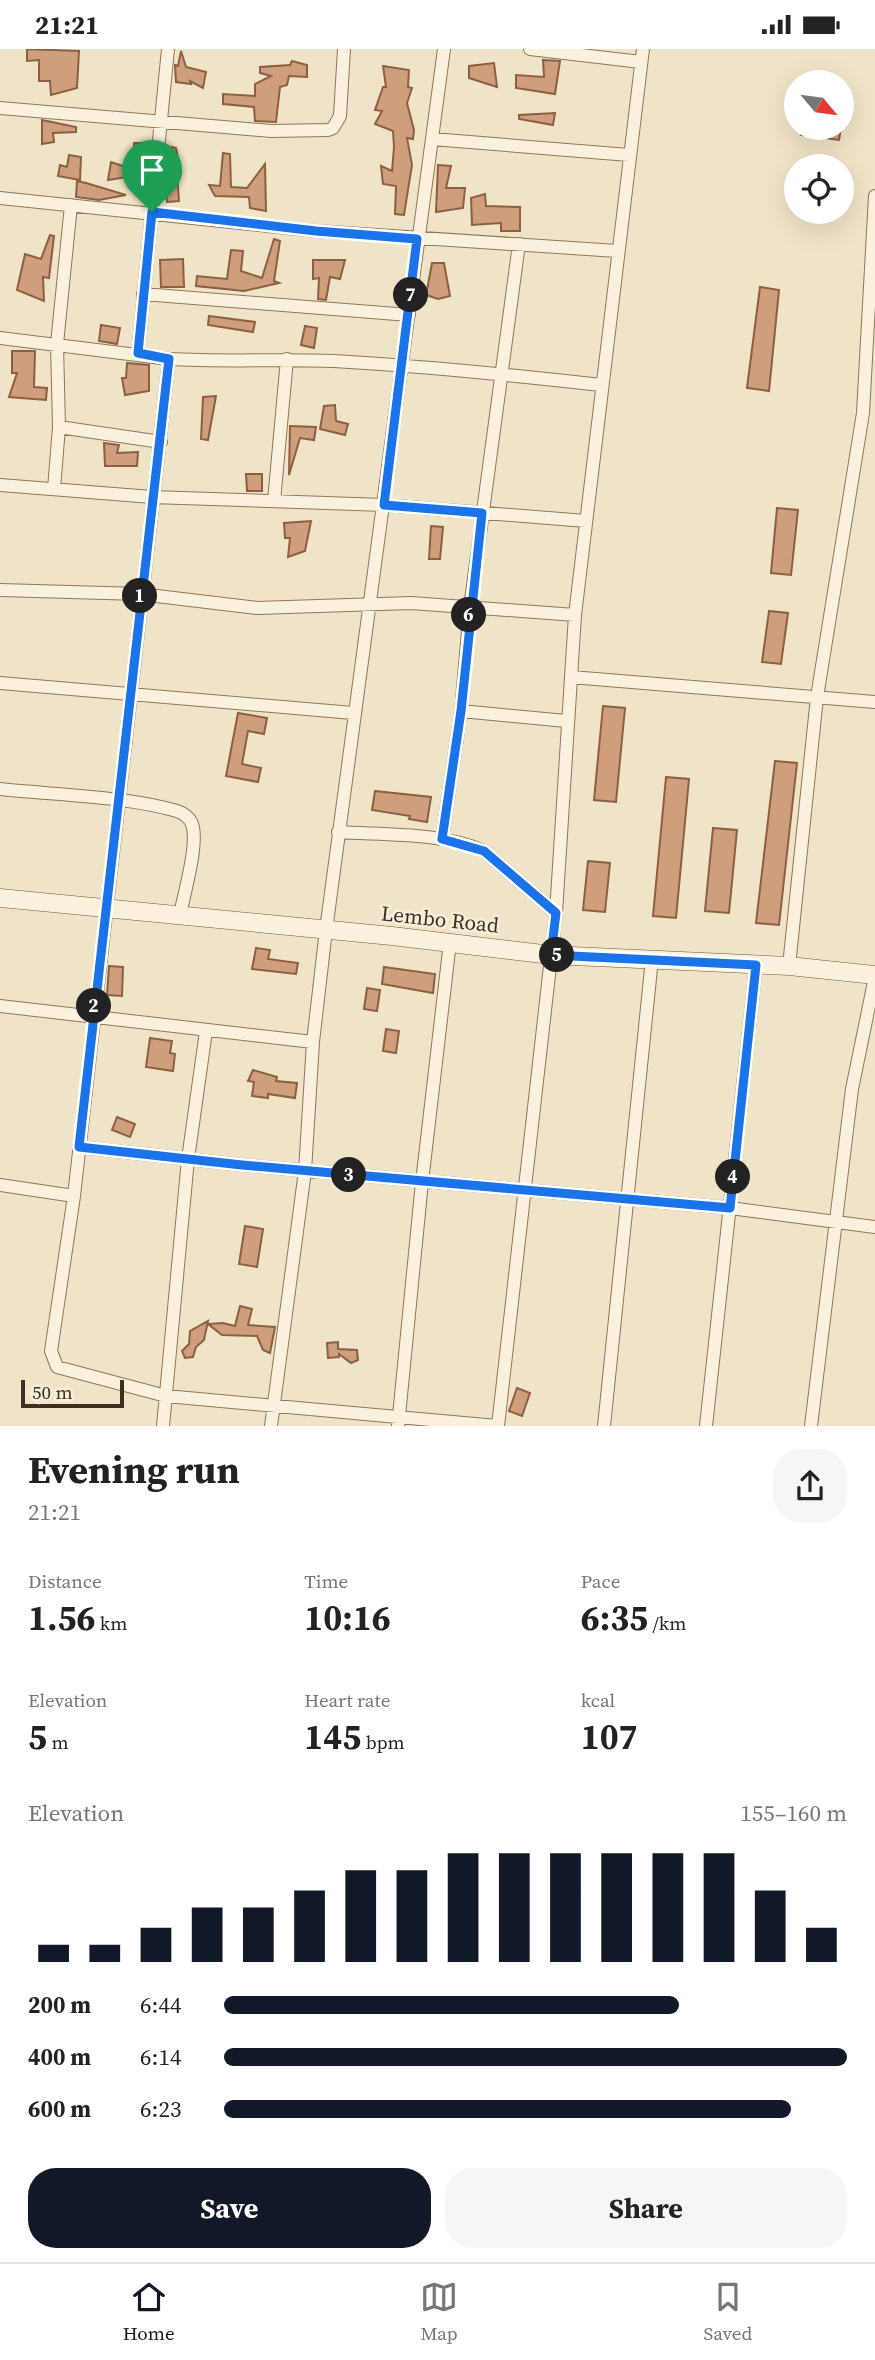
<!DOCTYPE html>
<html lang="en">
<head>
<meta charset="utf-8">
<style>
  body { margin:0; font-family:"Source Serif 4",serif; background:#f6f6f6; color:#222; height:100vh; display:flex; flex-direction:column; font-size:26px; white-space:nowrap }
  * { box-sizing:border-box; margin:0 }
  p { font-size:23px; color:#767676 }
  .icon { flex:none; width:38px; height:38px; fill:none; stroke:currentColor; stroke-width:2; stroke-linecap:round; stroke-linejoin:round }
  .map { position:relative; height:1377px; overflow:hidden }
  .details { display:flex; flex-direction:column; background:#fff; flex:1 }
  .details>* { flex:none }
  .needle { width:46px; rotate:119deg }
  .controls { position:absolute; left:784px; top:21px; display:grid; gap:14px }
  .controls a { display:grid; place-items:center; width:70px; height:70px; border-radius:50%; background:#fff; box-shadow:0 7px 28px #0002; font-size:35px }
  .scale { position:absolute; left:21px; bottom:18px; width:103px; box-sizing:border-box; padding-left:7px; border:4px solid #3d2e20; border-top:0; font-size:19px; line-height:24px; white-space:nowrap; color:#3d2e20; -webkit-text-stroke:5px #f7eed8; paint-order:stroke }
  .pin { position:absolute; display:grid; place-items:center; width:60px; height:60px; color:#fff; margin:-72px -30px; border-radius:50% 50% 50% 0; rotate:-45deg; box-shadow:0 0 7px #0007 }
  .pin .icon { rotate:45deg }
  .km { position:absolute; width:35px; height:35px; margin:-18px; border-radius:50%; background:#222; color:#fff; font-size:19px; line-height:35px; text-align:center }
  .round { display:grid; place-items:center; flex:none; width:74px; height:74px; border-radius:28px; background:#f6f6f6 }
  .summary { display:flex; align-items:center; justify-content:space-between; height:119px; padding:0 28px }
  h1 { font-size:38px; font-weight:700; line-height:52px }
  .figures { display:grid; grid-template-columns:repeat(3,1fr); gap:10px; height:119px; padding:7px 28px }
  .figures div { display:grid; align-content:center }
  .figures b { font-size:35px; font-weight:700 }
  .figures small { font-size:19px; font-weight:400 }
  .figures p { font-size:19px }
  .chart { height:196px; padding:14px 28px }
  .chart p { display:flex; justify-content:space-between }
  .chart svg { width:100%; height:126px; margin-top:7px; stroke:#111827; stroke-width:6 }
  .primary-button { display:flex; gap:14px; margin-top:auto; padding:14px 28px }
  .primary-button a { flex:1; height:80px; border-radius:28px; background:#111827; color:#fff; font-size:28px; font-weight:700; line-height:80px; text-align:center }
  .primary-button a+a { background:#f6f6f6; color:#222 }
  ul { padding:0 28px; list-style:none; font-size:23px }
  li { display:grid; grid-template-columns:112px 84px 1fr; align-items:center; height:52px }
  li i { height:18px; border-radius:9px; background:#111827 }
  .status { display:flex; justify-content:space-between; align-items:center; height:49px; padding:0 35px; background:#fff; direction:ltr }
  .status svg { height:19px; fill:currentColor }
  .tabs { display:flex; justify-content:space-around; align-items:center; height:98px; border-top:2px solid #e0e0e0; background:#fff; font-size:19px; color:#767676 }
  .tabs a { display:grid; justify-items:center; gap:4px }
  .tabs .on { color:#111827 }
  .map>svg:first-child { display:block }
</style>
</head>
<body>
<div class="status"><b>21:21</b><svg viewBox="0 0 49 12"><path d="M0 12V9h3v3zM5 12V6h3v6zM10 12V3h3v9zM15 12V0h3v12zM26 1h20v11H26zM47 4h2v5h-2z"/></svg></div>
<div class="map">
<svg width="875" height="1377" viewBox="0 0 875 1377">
  <rect width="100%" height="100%" fill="#f0e4c8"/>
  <path fill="#cf9f7d" stroke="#8d5f41" stroke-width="2" d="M 27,0 L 79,2 L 77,39 L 51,46 L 50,32 L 39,32 L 39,11 L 27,12 Z
    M 181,2 L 186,18 L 206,23 L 203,39 L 190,32 L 191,35 L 176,33 L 175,16 L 178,17 Z
    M 543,11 L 560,12 L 555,45 L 516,39 L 516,26 L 544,28 Z
    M 292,12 L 307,16 L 307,28 L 289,27 L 287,36 L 280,38 L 276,73 L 255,72 L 254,58 L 223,55 L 223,45 L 255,47 L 255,35 L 271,27 L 260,24 L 260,18 L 290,16 Z
    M 494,14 L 497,38 L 469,29 L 469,17 Z
    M 383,17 L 409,21 L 408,38 L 412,39 L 407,54 L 414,81 L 413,90 L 407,89 L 412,116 L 404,166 L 395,165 L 396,137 L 383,135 L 381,117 L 392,122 L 394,98 L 393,82 L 375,75 L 382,62 L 375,61 L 383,38 L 386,38 Z
    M 555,64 L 553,76 L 519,70 L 519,66 Z
    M 42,71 L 76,78 L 76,83 L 53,84 L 54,93 L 42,95 Z
    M 802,79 L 841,79 L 839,91 L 801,86 Z
    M 134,94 L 149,94 L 146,125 L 108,131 L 111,113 L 135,121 Z
    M 172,98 L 176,99 L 181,124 L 177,124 L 179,152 L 167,153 L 165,130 Z
    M 223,104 L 230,105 L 231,138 L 247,139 L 265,115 L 266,162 L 250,159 L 249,148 L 215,147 L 209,136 L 220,137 Z
    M 69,106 L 81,108 L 80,131 L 58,127 L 60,116 L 67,118 Z
    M 438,116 L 451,117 L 446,139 L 465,139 L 463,159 L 436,163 Z
    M 77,132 L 86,134 L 126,146 L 99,151 L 76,148 Z
    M 485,145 L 486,157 L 520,158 L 520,182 L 501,182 L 501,174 L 472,176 L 471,149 Z
    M 50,186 L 54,187 L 49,229 L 43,228 L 44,252 L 17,241 L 25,205 L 41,210 Z
    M 274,190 L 280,192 L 274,232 L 279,234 L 244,242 L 196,237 L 197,227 L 227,230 L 231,201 L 243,202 L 241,222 L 262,229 Z
    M 183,210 L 184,238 L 161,238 L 160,211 Z
    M 313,211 L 345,211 L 340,230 L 330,228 L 326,251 L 318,250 L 319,229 L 313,230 Z
    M 432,214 L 444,214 L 450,247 L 438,250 L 426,246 Z
    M 760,238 L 779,241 L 769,342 L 747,339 Z
    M 209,267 L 255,273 L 253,283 L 208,276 Z
    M 101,276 L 120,279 L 117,295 L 99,292 Z
    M 305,277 L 317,279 L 314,299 L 301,296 Z
    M 12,302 L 35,302 L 34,338 L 47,339 L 46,351 L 9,348 L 17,324 L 12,324 Z
    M 127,314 L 149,316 L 149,342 L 125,346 L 122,329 L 126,329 Z
    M 216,347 L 208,391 L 201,390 L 203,348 Z
    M 335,356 L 336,372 L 348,375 L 345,386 L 320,380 L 324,357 Z
    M 290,377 L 316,378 L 314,391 L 300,389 L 289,426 Z
    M 104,394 L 119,396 L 117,404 L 138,403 L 137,417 L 105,417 Z
    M 246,425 L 262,425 L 262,442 L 247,442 Z
    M 777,459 L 798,461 L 791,526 L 771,524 Z
    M 311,472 L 305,502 L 288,508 L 290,489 L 285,489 L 284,474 Z
    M 431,477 L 443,478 L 440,510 L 429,510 Z
    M 769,562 L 788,564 L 781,615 L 762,613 Z
    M 603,657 L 625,659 L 616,753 L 594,751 Z
    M 238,664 L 267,669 L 264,685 L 248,682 L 242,715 L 261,719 L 258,733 L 226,727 Z
    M 775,712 L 797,714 L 779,876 L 756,874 Z
    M 666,728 L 689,730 L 676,869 L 653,867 Z
    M 375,742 L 431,748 L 427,773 L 409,770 L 410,767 L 372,761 Z
    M 713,779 L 737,781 L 729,864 L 705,862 Z
    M 588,812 L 610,814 L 605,863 L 583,861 Z
    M 256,899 L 270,901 L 268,910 L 298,914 L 296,925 L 252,920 Z
    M 109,917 L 123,918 L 122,947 L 107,946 Z
    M 384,918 L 435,925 L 433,944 L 382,935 Z
    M 367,939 L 380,941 L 377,962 L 364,960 Z
    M 386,980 L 399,982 L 396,1004 L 383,1002 Z
    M 150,989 L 172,992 L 170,1004 L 175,1005 L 173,1022 L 146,1018 Z
    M 253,1021 L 277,1028 L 276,1032 L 297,1034 L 295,1049 L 268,1045 L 268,1049 L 252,1047 L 254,1033 L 248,1032 Z
    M 117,1068 L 135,1075 L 130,1088 L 112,1081 Z
    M 245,1177 L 263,1180 L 257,1218 L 239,1215 Z
    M 240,1257 L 252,1260 L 248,1276 L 275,1278 L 270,1304 L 263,1301 L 257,1287 L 222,1286 L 208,1275 L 223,1274 L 235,1277 Z
    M 208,1272 L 204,1291 L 196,1298 L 193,1308 L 185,1309 L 182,1302 L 189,1295 L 190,1282 Z
    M 338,1293 L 338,1300 L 357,1301 L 358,1311 L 351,1314 L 339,1305 L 339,1308 L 328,1309 L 327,1294 Z
    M 517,1339 L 530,1344 L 522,1367 L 509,1362 Z"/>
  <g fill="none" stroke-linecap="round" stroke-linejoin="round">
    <defs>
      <path id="street" d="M 530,0 L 641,13
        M 0,59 L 271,82 L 328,81 L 333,79 L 340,67 L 344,0
        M 432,90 L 629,106
        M 0,149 L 316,182 L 617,202
        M 143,245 L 409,266
        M 0,289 L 169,310 L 74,1147 L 51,1302 L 57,1318 L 166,1347 L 497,1377
        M 138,304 L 168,0
        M 169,310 C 224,313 279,310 334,312 C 423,317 512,326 601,336
        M 59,378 L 161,393
        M 0,436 L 152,448 L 384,456 L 586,472
        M 54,440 L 59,378 L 57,295 L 71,156
        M 274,452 L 287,310
        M 0,541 L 140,545 L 257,559 L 411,554 L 575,566
        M 571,628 L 875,653
        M 0,634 L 353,664
        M 461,662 L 566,672
        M 0,740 C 55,746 125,747 177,762 C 183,764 190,769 192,775 C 199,795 184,844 180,866
        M 338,783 C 386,786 440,783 484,802 L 556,864
        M 442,790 L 461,662 L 470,559 L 519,195
        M 789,917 L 817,648 L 863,364 L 875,147
        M 0,957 L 313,993
        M 79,1098 L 242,1116 L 730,1159 L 875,1178
        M 0,1136 L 74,1147
        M 163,1377 L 188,1110 L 206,982
        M 271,1377 L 305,1122 L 313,993 L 326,881 L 444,0
        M 398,1377 L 422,1133 L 450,893
        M 498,1377 L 556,864 L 575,566 L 643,0
        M 604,1377 L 652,910
        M 706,1377 L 756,916
        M 811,1377 L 852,1040 L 875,928"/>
      <path id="secondary" d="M 0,849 L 392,887 L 551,906 L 789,917 L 875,926"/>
    </defs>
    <use href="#street" stroke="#8d765c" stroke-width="14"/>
    <use href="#secondary" stroke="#6f573f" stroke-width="19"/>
    <use href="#street" stroke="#faf1dc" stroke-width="12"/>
    <use href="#secondary" stroke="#faf1dc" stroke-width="18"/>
  </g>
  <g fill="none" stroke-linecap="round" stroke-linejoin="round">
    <defs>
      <path id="route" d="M 152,163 L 316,182 L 417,190 L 384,456 L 482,464 L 461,662 L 442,790 L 484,802 L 556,864 L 551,906 L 756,916 L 730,1159 L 242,1116 L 79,1098 L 169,310 L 138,304 Z"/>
    </defs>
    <use href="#route" stroke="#fff" stroke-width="14"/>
    <use href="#route" stroke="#1a73e8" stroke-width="9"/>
  </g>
  <g text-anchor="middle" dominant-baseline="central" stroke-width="5" stroke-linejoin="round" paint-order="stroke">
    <g font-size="21" fill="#3d2e20" stroke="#f7eed8">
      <text transform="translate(440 870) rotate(6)">Lembo Road</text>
    </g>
  </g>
</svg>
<div class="controls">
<a><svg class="needle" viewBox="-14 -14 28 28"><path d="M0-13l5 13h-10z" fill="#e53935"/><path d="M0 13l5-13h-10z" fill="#767676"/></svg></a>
<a><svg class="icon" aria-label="locate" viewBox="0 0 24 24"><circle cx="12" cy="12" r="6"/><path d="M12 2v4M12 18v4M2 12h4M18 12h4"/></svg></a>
</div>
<div class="scale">50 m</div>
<div class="pin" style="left:152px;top:163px;background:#1e9e55"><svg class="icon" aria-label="arrive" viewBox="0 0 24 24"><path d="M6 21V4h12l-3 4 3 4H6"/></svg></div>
<b class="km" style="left:140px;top:547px">1</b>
<b class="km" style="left:94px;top:957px">2</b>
<b class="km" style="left:349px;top:1126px">3</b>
<b class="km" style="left:733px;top:1128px">4</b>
<b class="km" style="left:557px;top:906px">5</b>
<b class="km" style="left:469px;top:566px">6</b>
<b class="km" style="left:411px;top:246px">7</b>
</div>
<section class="details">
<div class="summary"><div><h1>Evening run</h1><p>21:21</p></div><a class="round"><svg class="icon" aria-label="share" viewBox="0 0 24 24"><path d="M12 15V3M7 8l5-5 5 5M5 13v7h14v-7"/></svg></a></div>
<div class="figures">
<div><p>Distance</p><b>1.56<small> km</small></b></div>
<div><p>Time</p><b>10:16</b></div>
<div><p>Pace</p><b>6:35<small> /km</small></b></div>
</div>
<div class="figures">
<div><p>Elevation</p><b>5<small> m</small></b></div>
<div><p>Heart rate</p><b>145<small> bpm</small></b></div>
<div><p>kcal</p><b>107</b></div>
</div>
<div class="chart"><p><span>Elevation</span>155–160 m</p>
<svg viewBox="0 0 160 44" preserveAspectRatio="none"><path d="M5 44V38M15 44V38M25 44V32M35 44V25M45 44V25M55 44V19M65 44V12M75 44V12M85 44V6M95 44V6M105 44V6M115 44V6M125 44V6M135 44V6M145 44V19M155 44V32"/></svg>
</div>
<ul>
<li><b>200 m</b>6:44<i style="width:73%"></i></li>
<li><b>400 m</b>6:14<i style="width:100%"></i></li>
<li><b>600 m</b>6:23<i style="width:91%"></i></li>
</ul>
<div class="primary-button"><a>Save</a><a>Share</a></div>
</section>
<nav class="tabs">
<a class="on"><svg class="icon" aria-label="home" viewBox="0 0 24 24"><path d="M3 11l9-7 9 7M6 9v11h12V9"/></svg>Home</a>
<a><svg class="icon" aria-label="map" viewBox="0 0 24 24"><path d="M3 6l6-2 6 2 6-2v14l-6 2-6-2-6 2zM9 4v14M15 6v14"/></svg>Map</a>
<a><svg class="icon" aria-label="saved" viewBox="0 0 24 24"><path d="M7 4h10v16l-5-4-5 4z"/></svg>Saved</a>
</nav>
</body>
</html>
